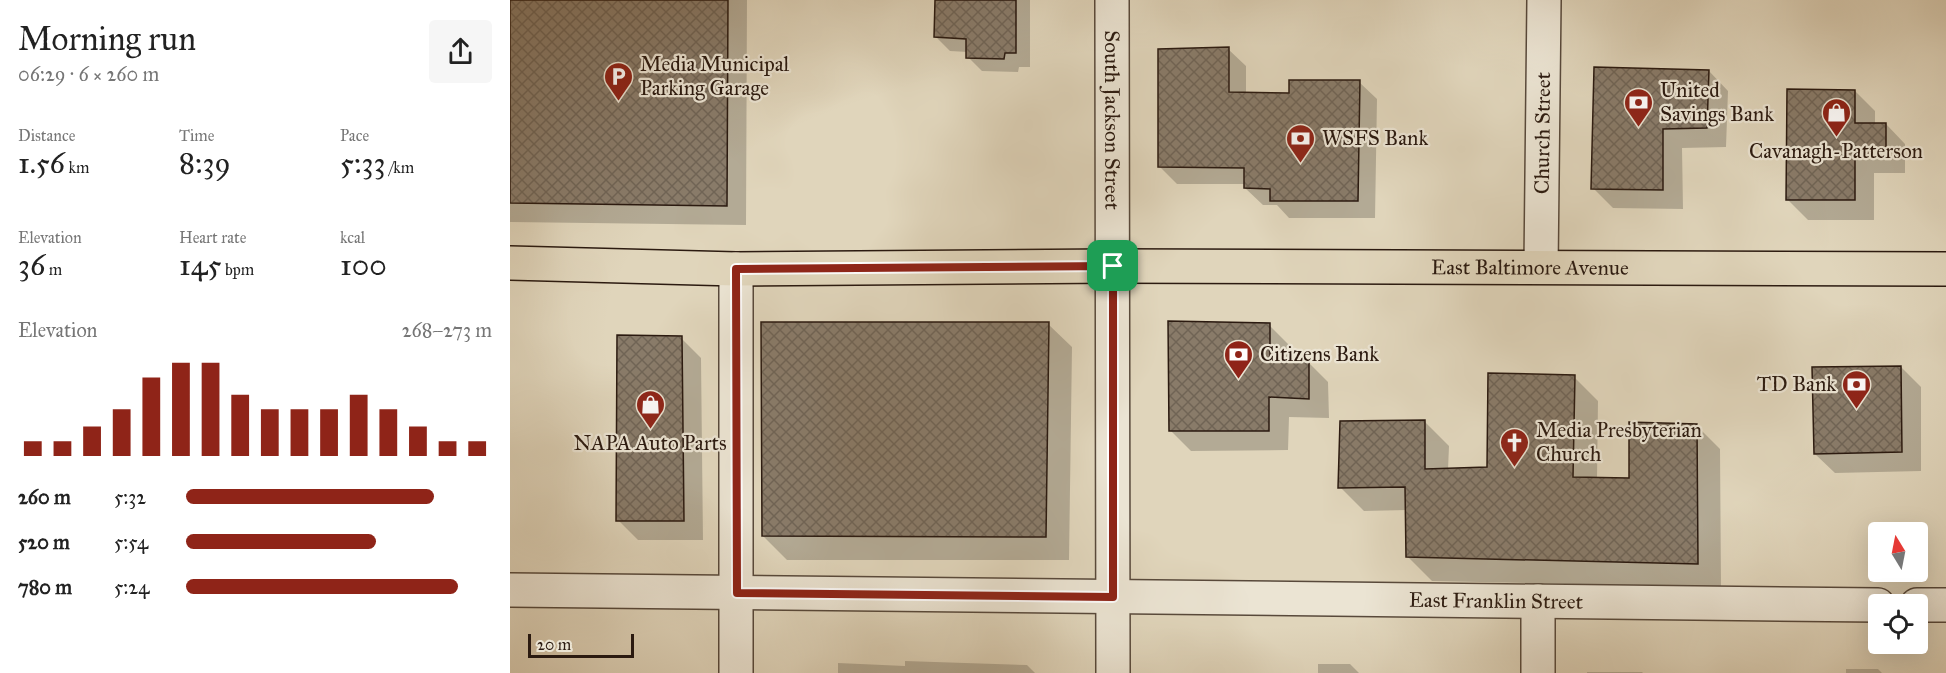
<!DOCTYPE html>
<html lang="en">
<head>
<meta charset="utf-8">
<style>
  body { margin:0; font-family:"IM FELL Great Primer",serif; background:#f6f6f6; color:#222; height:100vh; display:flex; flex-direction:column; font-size:22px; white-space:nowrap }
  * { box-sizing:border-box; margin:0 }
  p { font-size:20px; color:#767676 }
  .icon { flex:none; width:33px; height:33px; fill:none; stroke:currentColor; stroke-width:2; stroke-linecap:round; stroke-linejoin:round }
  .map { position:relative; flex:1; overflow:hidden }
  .sheet { display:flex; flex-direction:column; background:#fff; width:510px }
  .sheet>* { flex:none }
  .needle { width:39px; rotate:350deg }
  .tools { position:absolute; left:1358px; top:522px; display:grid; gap:12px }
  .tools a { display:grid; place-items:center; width:60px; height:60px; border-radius:6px; background:#fff; box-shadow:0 6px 24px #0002; font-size:30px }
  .scale { position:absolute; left:18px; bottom:15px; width:106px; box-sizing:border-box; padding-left:6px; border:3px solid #2b1a10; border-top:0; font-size:16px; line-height:21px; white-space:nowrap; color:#2b1a10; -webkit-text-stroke:4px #ebe4d3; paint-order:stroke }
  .pin { position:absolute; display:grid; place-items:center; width:51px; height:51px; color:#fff; margin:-26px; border-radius:12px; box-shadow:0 3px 9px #0006 }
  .round { display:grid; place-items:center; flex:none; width:63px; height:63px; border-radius:6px; background:#f6f6f6 }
  .overview { display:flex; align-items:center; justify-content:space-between; height:102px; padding:0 18px }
  h1 { font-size:33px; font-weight:600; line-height:45px }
  .stats { display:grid; grid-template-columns:repeat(3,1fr); gap:9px; height:102px; padding:6px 18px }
  .stats div { display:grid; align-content:center }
  .stats b { font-size:30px; font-weight:600 }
  .stats small { font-size:16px; font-weight:400 }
  .stats p { font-size:16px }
  .chart { height:168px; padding:12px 18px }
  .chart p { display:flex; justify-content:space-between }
  .chart svg { width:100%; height:108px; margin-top:6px; stroke:#8f2418; stroke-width:6 }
  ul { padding:0 18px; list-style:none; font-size:20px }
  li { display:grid; grid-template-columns:96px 72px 1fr; align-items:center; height:45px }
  li i { height:15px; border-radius:8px; background:#8f2418 }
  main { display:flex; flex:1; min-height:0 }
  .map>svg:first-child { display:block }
</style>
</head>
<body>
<main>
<section class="sheet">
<div class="overview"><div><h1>Morning run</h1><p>06:29 · 6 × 260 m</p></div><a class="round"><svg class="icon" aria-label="share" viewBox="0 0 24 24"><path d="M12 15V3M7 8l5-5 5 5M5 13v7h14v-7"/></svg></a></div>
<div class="stats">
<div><p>Distance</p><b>1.56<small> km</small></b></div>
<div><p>Time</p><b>8:39</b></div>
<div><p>Pace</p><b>5:33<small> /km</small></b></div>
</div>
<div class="stats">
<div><p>Elevation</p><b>36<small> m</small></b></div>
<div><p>Heart rate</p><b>145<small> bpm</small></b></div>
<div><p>kcal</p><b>100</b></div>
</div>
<div class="chart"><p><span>Elevation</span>268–273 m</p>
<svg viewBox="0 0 160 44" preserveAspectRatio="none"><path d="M5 44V38M15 44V38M25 44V32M35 44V25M45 44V12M55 44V6M65 44V6M75 44V19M85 44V25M95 44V25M105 44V25M115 44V19M125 44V25M135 44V32M145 44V38M155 44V38"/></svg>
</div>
<ul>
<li><b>260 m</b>5:32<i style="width:81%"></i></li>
<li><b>520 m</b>5:54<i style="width:62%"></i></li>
<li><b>780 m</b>5:24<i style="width:89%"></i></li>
</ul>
</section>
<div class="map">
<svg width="1436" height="673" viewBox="0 0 1436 673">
  <defs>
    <pattern id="building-cross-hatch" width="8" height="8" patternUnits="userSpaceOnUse" patternTransform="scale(1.5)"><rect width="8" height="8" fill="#897b69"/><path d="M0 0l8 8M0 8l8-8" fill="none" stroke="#706455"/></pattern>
  </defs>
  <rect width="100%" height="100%" fill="#e0d5bb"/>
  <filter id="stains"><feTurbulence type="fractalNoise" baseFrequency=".00333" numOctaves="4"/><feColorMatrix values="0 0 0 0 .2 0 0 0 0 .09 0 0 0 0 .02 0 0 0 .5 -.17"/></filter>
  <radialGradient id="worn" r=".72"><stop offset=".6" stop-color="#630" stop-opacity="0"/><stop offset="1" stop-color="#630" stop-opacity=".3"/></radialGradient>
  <path fill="#0003" d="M 0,0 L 237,0 L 236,225 L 0,222 Z
    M 426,0 L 520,0 L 520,67 L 509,67 L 508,72 L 472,71 L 458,57 L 458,52 L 440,51 L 426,37 Z
    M 718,49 L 736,66 L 736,94 L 781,94 L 849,82 L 867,99 L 865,218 L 779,218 L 767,205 L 753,205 L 735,188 L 735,184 L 667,184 L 650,167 Z
    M 1199,71 L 1218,91 L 1216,147 L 1172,148 L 1173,209 L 1103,208 L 1083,188 Z
    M 1345,91 L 1365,111 L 1365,124 L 1376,124 L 1395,144 L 1395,173 L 1364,173 L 1364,220 L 1298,220 L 1278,200 Z
    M 538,324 L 562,347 L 559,560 L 277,560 L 253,536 Z
    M 759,325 L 779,345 L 779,361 L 798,362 L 818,382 L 819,418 L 779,417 L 778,450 L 681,451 L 661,431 Z
    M 171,338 L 191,358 L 193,540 L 128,540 L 108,520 Z
    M 1391,367 L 1411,387 L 1411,471 L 1325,473 L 1305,454 Z
    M 1064,377 L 1088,401 L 1087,479 L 1121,479 L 1186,425 L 1210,449 L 1211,587 L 922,581 L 898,557 L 897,510 L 854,511 L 830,487 L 915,422 L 939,446 L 938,470 L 979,469 Z
    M 395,661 L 517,665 L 525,673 L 328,673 L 328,663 L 395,666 Z
    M 808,664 L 840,664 L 849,673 L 808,673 Z
    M 1336,669 L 1368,669 L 1372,673 L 1336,673 Z
    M 1077,672 L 1132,672 L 1133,673 L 1077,673 Z"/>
  <path fill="url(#building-cross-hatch)" stroke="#2b1a10" stroke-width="1.5" d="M 0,0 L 218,0 L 217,206 L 0,203 Z
    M 425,0 L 506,0 L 506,53 L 495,53 L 494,59 L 456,58 L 456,39 L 424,37 Z
    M 719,47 L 719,92 L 779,93 L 779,80 L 850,80 L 848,201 L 760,201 L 760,189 L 734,188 L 734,168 L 648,167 L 648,49 Z
    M 1084,67 L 1199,70 L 1197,128 L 1153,129 L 1153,190 L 1081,189 Z
    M 1277,89 L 1345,90 L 1345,123 L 1376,123 L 1376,153 L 1345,154 L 1345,200 L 1276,200 Z
    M 658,321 L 760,323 L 760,358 L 799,360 L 799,399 L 759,397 L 759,431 L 659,431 Z
    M 251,322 L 539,322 L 536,537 L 252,536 Z
    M 107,335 L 172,336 L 174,521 L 106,521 Z
    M 1391,366 L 1392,452 L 1304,454 L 1302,367 Z
    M 978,373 L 1065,375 L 1063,477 L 1119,478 L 1119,422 L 1187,424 L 1188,564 L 896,557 L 895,487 L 828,488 L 830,421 L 915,420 L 915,469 L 977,467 Z"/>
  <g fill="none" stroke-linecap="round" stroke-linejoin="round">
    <defs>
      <g id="minor">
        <path id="s1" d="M 602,0 L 603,673"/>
        <path id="s2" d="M 1031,267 L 1034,0"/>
        <path id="s3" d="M 0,590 L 1368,605"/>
        <path d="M 1407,605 L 1436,605"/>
        <path d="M 226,673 L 226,269"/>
        <path d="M 1028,673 L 1028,601"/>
      </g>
      <g id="primary">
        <path id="s4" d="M 0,263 L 226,269 L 603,266 L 1436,269"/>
      </g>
    </defs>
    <use href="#minor" stroke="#58493b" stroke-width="36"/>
    <use href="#primary" stroke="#2b1a10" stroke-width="36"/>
    <use href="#minor" stroke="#ebe4d3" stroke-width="33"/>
    <use href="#primary" stroke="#e0d5bb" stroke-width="33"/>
  </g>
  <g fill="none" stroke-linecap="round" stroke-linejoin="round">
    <defs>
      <path id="route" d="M 603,266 L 603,597 L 227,593 L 226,269 Z"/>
    </defs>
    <use href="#route" stroke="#fff" stroke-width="12"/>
    <use href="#route" stroke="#8f2418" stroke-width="8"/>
  </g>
  <defs>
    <symbol id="parking-pin" viewBox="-11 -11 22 30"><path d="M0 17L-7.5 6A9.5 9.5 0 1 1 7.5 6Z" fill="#8f2418" stroke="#ebe4d3"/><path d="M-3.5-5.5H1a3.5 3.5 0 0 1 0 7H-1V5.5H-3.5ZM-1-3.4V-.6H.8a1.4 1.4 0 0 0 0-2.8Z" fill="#fff"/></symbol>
    <symbol id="bank-pin" viewBox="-11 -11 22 30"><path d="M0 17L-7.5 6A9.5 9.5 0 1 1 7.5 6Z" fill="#8f2418" stroke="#ebe4d3"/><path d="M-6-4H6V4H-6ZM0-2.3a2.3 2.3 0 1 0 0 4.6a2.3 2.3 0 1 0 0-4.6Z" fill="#fff"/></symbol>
    <symbol id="shop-pin" viewBox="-11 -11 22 30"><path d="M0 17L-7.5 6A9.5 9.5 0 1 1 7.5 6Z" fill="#8f2418" stroke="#ebe4d3"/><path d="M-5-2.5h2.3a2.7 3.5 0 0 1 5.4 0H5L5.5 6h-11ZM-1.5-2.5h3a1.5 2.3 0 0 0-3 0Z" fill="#fff"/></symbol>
    <symbol id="church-pin" viewBox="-11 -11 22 30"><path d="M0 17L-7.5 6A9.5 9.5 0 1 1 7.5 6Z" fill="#8f2418" stroke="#ebe4d3"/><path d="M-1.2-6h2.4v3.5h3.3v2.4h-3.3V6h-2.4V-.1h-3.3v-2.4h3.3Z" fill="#fff"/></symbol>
  </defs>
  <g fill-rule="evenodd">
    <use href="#parking-pin" x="92" y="60" width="33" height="45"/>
    <use href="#bank-pin" x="1112" y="86" width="33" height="45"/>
    <use href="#shop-pin" x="1310" y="96" width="33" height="45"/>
    <use href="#bank-pin" x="774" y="122" width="33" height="45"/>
    <use href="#bank-pin" x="712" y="338" width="33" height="45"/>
    <use href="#bank-pin" x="1330" y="368" width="33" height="45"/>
    <use href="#shop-pin" x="124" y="388" width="33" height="45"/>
    <use href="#church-pin" x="988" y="426" width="33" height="45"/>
  </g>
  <g text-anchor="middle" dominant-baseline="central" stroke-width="4.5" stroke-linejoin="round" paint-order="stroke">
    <g font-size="21" fill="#2b1a10" stroke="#ebe4d3" text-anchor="start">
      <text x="130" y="64">Media Municipal<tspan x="130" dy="24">Parking Garage</tspan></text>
      <text x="1150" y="90">United<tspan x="1150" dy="24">Savings Bank</tspan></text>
      <text x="812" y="138">WSFS Bank</text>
      <text x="1326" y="151" text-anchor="middle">Cavanagh-Patterson</text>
      <text x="750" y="354">Citizens Bank</text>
      <text x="1326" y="384" text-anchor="end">TD Bank</text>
      <text x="1026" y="430">Media Presbyterian<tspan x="1026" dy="24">Church</tspan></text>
      <text x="140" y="443" text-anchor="middle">NAPA Auto Parts</text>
    </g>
    <g font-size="21" fill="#2b1a10" stroke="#ebe4d3">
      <text stroke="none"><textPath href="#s1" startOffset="120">South Jackson Street</textPath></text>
      <text stroke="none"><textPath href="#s2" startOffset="134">Church Street</textPath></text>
      <text stroke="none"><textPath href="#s4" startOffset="1020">East Baltimore Avenue</textPath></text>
      <text stroke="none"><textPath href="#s3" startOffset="986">East Franklin Street</textPath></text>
    </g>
  </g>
  <rect width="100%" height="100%" filter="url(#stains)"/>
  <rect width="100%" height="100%" fill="url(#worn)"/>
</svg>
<div class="tools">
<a><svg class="needle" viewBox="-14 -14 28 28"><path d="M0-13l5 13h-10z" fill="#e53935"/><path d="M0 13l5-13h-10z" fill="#767676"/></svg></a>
<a><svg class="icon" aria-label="locate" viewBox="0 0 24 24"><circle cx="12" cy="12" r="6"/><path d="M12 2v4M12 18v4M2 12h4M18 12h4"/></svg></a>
</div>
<div class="scale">20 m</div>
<div class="pin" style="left:603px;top:266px;background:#1e9e55"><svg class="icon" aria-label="arrive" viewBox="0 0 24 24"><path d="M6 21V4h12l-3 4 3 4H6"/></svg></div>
</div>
</main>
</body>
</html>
